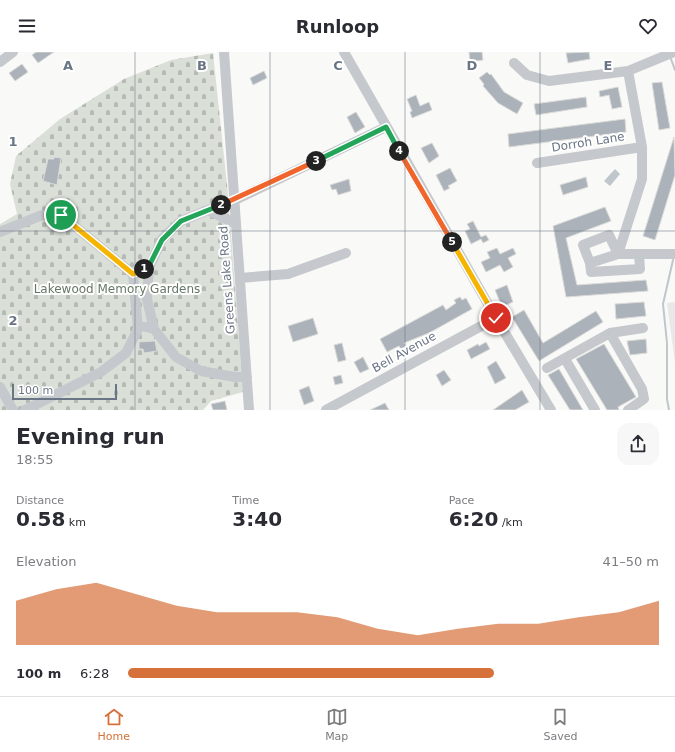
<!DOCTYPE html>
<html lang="en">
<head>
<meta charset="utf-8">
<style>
  body { margin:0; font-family:"DejaVu Sans",sans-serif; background:#f7f7f7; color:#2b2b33; height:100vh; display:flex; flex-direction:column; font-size:15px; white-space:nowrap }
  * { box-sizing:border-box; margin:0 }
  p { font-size:13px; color:#7c7c81 }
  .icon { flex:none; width:22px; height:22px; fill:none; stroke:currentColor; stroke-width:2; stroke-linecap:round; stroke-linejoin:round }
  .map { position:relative; height:358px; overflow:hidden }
  .panel { display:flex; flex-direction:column; background:#fff; flex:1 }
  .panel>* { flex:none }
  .scale { position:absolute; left:12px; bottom:10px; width:105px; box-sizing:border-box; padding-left:4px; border:2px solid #6a7685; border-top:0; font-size:11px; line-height:14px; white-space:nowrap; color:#6a7685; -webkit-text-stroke:3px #fff; paint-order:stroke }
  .pin { position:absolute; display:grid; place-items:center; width:34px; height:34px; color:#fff; margin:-17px; border:2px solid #fff; border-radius:50%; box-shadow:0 1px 4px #0007 }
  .km { position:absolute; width:20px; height:20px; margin:-10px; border-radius:50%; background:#222; color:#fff; font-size:11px; line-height:20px; text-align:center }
  .round { display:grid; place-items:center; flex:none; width:42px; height:42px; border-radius:12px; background:#f7f7f7 }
  .head { display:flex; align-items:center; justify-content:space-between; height:68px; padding:0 16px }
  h1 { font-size:22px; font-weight:700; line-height:30px }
  .metrics { display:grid; grid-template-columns:repeat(3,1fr); gap:6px; height:68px; padding:4px 16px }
  .metrics div { display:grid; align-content:center }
  .metrics b { font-size:20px; font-weight:700 }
  .metrics small { font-size:11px; font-weight:400 }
  .metrics p { font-size:11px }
  .chart { height:112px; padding:8px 16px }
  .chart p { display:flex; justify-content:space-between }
  .chart svg { width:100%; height:72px; margin-top:4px; fill:#d6713a; opacity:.7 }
  ul { padding:0 16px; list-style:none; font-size:13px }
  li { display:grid; grid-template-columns:64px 48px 1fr; align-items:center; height:30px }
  li i { height:10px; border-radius:5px; background:#d6713a }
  header { display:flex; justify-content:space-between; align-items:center; height:52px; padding:0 16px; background:#fff; font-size:18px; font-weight:700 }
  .menu { display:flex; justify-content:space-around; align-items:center; height:56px; border-top:1px solid #e1e1e2; background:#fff; font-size:11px; color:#7c7c81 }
  .menu a { display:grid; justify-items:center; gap:2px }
  .menu .selected { color:#d6713a }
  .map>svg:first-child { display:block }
</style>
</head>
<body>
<header><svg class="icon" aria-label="menu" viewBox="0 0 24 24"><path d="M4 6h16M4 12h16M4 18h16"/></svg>Runloop<svg class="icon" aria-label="heart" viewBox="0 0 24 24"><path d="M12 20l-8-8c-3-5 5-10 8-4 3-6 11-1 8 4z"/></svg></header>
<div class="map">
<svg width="675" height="358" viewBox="0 0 675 358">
  <defs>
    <pattern id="cemetery-stones" width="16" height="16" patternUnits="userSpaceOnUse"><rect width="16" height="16" fill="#dae0d8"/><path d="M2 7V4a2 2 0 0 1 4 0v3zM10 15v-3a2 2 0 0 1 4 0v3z" fill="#b5bab5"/></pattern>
  </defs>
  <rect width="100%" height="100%" fill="#f9f9f7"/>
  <path fill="#e7e8e7" d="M 675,250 L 675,311 L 667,251 Z"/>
  <path fill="url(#cemetery-stones)" d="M 213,1 L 228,142 L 243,340 L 211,349 L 203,358 L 0,358 L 0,172 L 17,162 L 10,132 L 16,104 L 60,67 L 124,27 L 171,8 Z"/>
  <path fill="#bfc7cc" d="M 615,117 L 620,122 L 610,134 L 604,129 Z"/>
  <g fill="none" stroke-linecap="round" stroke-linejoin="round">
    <path stroke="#bfc7cc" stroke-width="2" d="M 671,7 L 675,18
      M 669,358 L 667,347 L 667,291 L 663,252 L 673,208"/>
  </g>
  <path fill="#acb2b9" stroke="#dbdbd9" d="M 36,0 L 54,0 L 38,11 L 32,3 Z
    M 469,0 L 482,0 L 483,8 L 470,10 Z
    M 589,0 L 590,7 L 568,11 L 566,1 Z
    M 22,12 L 28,20 L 15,29 L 9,21 Z
    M 264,19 L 267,26 L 253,33 L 250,26 Z
    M 487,20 L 490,23 L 491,22 L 504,40 L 523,51 L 517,62 L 498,51 L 483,34 L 484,32 L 479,26 Z
    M 662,30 L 670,76 L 659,78 L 652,31 Z
    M 618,35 L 622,55 L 612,57 L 609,43 L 600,45 L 599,39 Z
    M 416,43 L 420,54 L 429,50 L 432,58 L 412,66 L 410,60 L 412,59 L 407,47 Z
    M 586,45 L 587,55 L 536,63 L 534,52 Z
    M 356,60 L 365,75 L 355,81 L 347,65 Z
    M 625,67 L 626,80 L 509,95 L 508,82 Z
    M 674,85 L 675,123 L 655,188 L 643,184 Z
    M 432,91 L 439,104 L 429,111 L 421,96 Z
    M 54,105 L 61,106 L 57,133 L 43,129 L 48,107 L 54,107 Z
    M 450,116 L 457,129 L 448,134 L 450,136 L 444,139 L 436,123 Z
    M 586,125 L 588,135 L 563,143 L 560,133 Z
    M 349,127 L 351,139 L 338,143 L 336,137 L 332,138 L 330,133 Z
    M 605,155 L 611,169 L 566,186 L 577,233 L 646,228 L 648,239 L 566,245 L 553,174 Z
    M 473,169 L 481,185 L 486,183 L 489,188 L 483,191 L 481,187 L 471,192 L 465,179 L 470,177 L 467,172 Z
    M 497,196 L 500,202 L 513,196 L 516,202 L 508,206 L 513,215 L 504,220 L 500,213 L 486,220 L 481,210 L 490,206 L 487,200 Z
    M 507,233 L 513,250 L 502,255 L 495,238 Z
    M 460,245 L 462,248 L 466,246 L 472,257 L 429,281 L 404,291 L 406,294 L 401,297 L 399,294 L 387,300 L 380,287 L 443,253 L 446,258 L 456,251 L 454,248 Z
    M 644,250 L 646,264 L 616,267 L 615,252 Z
    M 524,258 L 543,291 L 596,259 L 603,270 L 539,309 L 512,265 Z
    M 313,266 L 318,282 L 293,290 L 288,274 Z
    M 646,287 L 647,301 L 630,303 L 627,289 Z
    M 155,289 L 157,299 L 144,301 L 143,297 L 139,297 L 139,290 Z
    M 486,290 L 490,297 L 471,307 L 467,298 L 478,292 L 479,294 Z
    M 342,291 L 346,308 L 338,310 L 334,293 Z
    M 604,292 L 636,345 L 618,355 L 619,358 L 607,358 L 576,307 Z
    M 363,305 L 369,317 L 360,321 L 354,310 Z
    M 496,309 L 506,326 L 495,332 L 487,315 Z
    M 559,317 L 583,358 L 570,358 L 548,323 Z
    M 444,318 L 451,328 L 442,334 L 436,323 Z
    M 341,323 L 343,331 L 335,333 L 333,325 Z
    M 309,334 L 314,349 L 304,353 L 299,338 Z
    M 522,338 L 529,350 L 515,358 L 493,358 Z
    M 225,349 L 227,358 L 213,358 L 211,352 Z
    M 385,351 L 389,358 L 370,358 Z"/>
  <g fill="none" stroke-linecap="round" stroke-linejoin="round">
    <path stroke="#c5c8cc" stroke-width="10" d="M 224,0 L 249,358
      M 344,0 L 496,266 L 551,358
      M 0,10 L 13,0
      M 514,11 L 527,23 L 549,29 L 628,19 L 674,0
      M 537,111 L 642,95
      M 208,158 L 233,149 L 386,75
      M 0,180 L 42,163 L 61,163 L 133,222 L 138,277 L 126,301 L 101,320 L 25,358
      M 618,202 L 642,127 L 642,95 L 628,19
      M 618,202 L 609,183 L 583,193 L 590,211 L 591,220 L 640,217 L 639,202
      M 590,211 L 618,202 L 675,202
      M 149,216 L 147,247 L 154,277
      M 133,222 L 149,216 L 162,187 L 181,169 L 208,158 L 236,172
      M 240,226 L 288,222 L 346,201
      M 138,273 L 154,277 L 176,305 L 201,319 L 235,325 L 247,325
      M 610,281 L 642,337 L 644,347 L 628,358
      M 565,307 L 595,358
      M 547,316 L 610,281 L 643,276
      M 0,335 L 13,358
      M 326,358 L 496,266"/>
  </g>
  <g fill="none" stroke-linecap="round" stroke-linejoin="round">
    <defs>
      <path id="split-1" d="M 61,163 L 133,222 L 144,217"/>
      <path id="split-2" d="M 144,217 L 148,216 L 162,188 L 181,169 L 221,153"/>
      <path id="split-3" d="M 221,153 L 316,109"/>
      <path id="split-4" d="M 316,109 L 386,75 L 399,99"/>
      <path id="split-5" d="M 399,99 L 452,190"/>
      <path id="split-6" d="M 452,190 L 496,266"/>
    </defs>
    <use href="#split-1" stroke="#fff" stroke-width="8"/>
    <use href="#split-2" stroke="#fff" stroke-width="8"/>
    <use href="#split-3" stroke="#fff" stroke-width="8"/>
    <use href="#split-4" stroke="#fff" stroke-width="8"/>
    <use href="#split-5" stroke="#fff" stroke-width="8"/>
    <use href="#split-6" stroke="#fff" stroke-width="8"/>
    <use href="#split-1" stroke="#f5b400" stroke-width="5"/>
    <use href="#split-2" stroke="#22a559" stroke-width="5"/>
    <use href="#split-3" stroke="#f0652b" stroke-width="5"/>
    <use href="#split-4" stroke="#22a559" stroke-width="5"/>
    <use href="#split-5" stroke="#f0652b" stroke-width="5"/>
    <use href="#split-6" stroke="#f5b400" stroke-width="5"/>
  </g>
  <path fill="none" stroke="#6a7685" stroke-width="1" stroke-opacity="0.55" d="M 135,0 L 135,358M 270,0 L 270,358M 405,0 L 405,358M 540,0 L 540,358M 0,179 L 675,179"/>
  <g text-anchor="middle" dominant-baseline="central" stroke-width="4" stroke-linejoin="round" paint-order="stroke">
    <g font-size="12" fill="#6a7685" stroke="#fff">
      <text transform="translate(588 90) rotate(-9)">Dorroh Lane</text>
      <text transform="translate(227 228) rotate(-94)">Greens Lake Road</text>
      <text transform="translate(404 300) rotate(-29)">Bell Avenue</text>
    </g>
    <g font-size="12" fill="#667865" stroke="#fff">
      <text x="117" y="237">Lakewood Memory Gardens</text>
    </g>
  </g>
  <g font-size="13" text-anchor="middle" font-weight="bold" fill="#6a7685" stroke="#fff" stroke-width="4" stroke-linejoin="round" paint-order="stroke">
    <text x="68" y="18">A</text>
    <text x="202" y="18">B</text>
    <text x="338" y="18">C</text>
    <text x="472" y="18">D</text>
    <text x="608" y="18">E</text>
    <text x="13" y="94">1</text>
    <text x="13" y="273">2</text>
  </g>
</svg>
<div class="scale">100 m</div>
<div class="pin" style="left:61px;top:163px;background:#1e9e55"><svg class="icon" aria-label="arrive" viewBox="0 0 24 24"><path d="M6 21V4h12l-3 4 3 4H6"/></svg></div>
<div class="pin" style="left:496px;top:266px;background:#d93025"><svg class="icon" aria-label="check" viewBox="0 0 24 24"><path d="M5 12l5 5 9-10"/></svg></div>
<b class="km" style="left:144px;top:217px">1</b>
<b class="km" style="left:221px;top:153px">2</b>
<b class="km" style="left:316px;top:109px">3</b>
<b class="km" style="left:399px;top:99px">4</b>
<b class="km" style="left:452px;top:190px">5</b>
</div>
<section class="panel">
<div class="head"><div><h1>Evening run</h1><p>18:55</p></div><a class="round"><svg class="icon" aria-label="share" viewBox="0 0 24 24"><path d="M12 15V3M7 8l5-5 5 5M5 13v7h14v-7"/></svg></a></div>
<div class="metrics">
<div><p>Distance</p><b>0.58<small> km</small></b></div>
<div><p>Time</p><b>3:40</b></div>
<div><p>Pace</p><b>6:20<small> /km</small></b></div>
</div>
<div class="chart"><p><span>Elevation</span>41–50 m</p>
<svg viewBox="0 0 160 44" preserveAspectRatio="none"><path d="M0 44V17L10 10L20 6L30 13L40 20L50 24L60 24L70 24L80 27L90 34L100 38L110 34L120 31L130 31L140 27L150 24L160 17V44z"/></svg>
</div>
<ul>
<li><b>100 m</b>6:28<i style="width:69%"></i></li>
</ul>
</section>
<nav class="menu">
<a class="selected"><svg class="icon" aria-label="home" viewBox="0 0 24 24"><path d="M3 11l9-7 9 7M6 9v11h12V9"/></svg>Home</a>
<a><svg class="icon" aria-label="map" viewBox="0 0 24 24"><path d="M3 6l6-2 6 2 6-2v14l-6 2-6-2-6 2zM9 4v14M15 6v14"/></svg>Map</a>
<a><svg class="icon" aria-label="saved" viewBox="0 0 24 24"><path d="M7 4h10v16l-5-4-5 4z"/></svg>Saved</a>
</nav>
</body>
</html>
